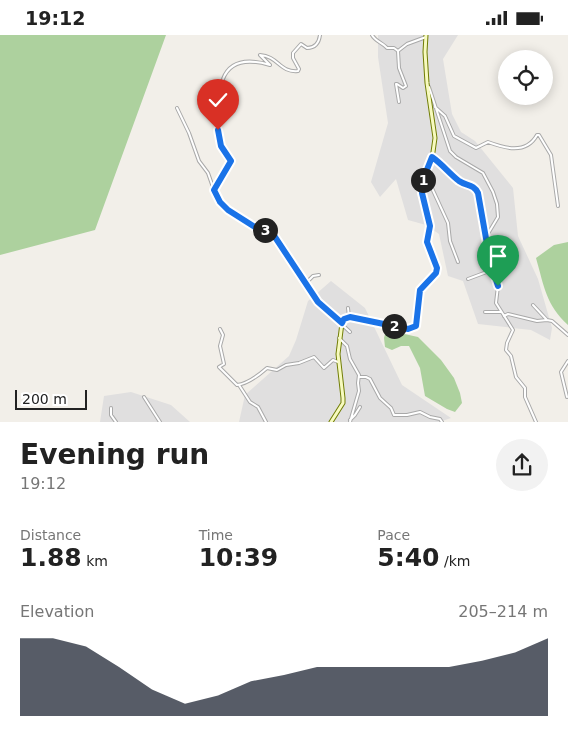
<!DOCTYPE html>
<html lang="en">
<head>
<meta charset="utf-8">
<style>
  body { margin:0; font-family:"DejaVu Sans",sans-serif; background:#f2f2f2; color:#222; height:100vh; display:flex; flex-direction:column; font-size:19px; white-space:nowrap }
  * { box-sizing:border-box; margin:0 }
  p { font-size:16px; color:#767676 }
  .icon { flex:none; width:28px; height:28px; fill:none; stroke:currentColor; stroke-width:2; stroke-linecap:round; stroke-linejoin:round }
  .map { position:relative; height:387px; overflow:hidden }
  .side { display:flex; flex-direction:column; background:#fff; flex:1 }
  .side>* { flex:none }
  .fabs { position:absolute; left:498px; top:15px; display:grid; gap:10px }
  .fabs a { display:grid; place-items:center; width:55px; height:55px; border-radius:50%; background:#fff; box-shadow:0 2px 12px #0003; font-size:25px }
  .scale { position:absolute; left:15px; bottom:12px; width:72px; box-sizing:border-box; padding-left:5px; border:2px solid #222; border-top:0; font-size:14px; line-height:18px; white-space:nowrap; color:#222; -webkit-text-stroke:4px #fff; paint-order:stroke }
  .pin { position:absolute; display:grid; place-items:center; width:42px; height:42px; color:#fff; margin:-51px -21px; border-radius:50% 50% 50% 0; rotate:-45deg; box-shadow:0 0 5px #0007 }
  .pin .icon { rotate:45deg }
  .km { position:absolute; width:25px; height:25px; margin:-12px; border-radius:50%; background:#222; color:#fff; font-size:14px; line-height:25px; text-align:center }
  .round { display:grid; place-items:center; flex:none; width:52px; height:52px; border-radius:26px; background:#f2f2f2 }
  .summary { display:flex; align-items:center; justify-content:space-between; height:85px; padding:0 20px }
  h1 { font-size:28px; font-weight:800; line-height:38px }
  .stats { display:grid; grid-template-columns:repeat(3,1fr); gap:8px; height:85px; padding:5px 20px }
  .stats div { display:grid; align-content:center }
  .stats b { font-size:25px; font-weight:800 }
  .stats small { font-size:14px; font-weight:400 }
  .stats p { font-size:14px }
  .chart { height:140px; padding:10px 20px }
  .chart p { display:flex; justify-content:space-between }
  .chart svg { width:100%; height:90px; margin-top:5px; fill:#111827; opacity:.7 }
  .status { display:flex; justify-content:space-between; align-items:center; height:35px; padding:0 25px; background:#fff; direction:ltr }
  .status svg { height:14px; fill:currentColor }
  .map>svg:first-child { display:block }
</style>
</head>
<body>
<div class="status"><b>19:12</b><svg viewBox="0 0 49 12"><path d="M0 12V9h3v3zM5 12V6h3v6zM10 12V3h3v9zM15 12V0h3v12zM26 1h20v11H26zM47 4h2v5h-2z"/></svg></div>
<div class="map">
<svg width="568" height="387" viewBox="0 0 568 387">
  <rect width="100%" height="100%" fill="#f2efe9"/>
  <path fill="#e0dfdf" d="M 378,0 L 458,0 L 443,24 L 452,79 L 461,97 L 475,106 L 513,153 L 518,201 L 538,244 L 552,293 L 550,305 L 531,295 L 478,289 L 463,246 L 448,241 L 439,199 L 426,190 L 408,185 L 396,144 L 380,162 L 371,147 L 388,88 L 378,22 Z
    M 331,246 L 365,273 L 402,350 L 451,383 L 439,387 L 239,387 L 245,360 L 289,321 L 296,305 L 308,266 Z
    M 131,357 L 171,370 L 190,387 L 100,387 L 104,361 Z"/>
  <path fill="#add19e" d="M 0,0 L 166,0 L 95,195 L 0,220 Z
    M 568,207 L 568,290 C 546,270 544,251 536,223 L 554,210 Z
    M 386,295 L 418,302 L 441,325 L 454,343 L 460,358 L 462,368 L 455,377 L 447,374 L 425,361 L 420,333 L 409,311 L 401,311 L 392,315 L 385,312 L 384,303 Z"/>
  <g fill="none" stroke-linecap="round" stroke-linejoin="round">
    <defs>
      <path id="street" d="M 372,0 C 375,6 383,8 387,13 L 394,13 L 398,16
        M 260,20 L 270,30 C 253,25 231,23 223,44 C 221,47 222,52 221,55 C 217,71 215,89 219,106 C 221,114 228,118 231,126 L 214,155 L 220,167 L 228,175 L 258,194 L 272,197 L 318,267 L 350,297
        M 260,20 C 278,21 280,38 298,36 L 299,34 L 293,23 L 293,18 L 301,9 L 307,13 C 315,13 319,8 320,0
        M 429,52 L 450,116 L 456,122 L 483,138 L 493,157 L 497,169 L 498,182 L 486,202 L 493,238 L 498,251 L 496,268 L 513,295 L 507,308 L 506,315 L 511,321 L 516,342 L 525,353 L 525,362 L 536,387
        M 399,67 L 396,49 L 397,49 L 403,53 L 406,51 L 399,33 L 398,16 L 407,9 L 426,2
        M 435,72 L 445,81 L 454,101 L 476,113 L 488,107 C 504,113 526,120 537,100 L 539,100 L 551,120 L 558,171
        M 177,73 L 189,98 L 199,126 L 208,138 L 214,155
        M 431,123 L 447,134 L 459,146 L 476,154 L 482,169 L 486,202
        M 425,144 L 431,151 L 448,188 L 450,206 L 458,227
        M 468,244 L 492,235
        M 307,247 L 313,241 L 319,240
        M 348,273 L 349,282
        M 485,277 L 501,277
        M 504,281 L 508,279 L 537,286 L 547,285 L 533,270
        M 547,285 L 552,286 L 568,300
        M 220,294 L 223,300 L 220,311 L 224,329 L 219,332 L 237,350 C 247,349 259,340 267,333 L 277,335 L 286,330 L 299,328 L 314,322 L 324,333 L 333,325 L 338,327
        M 339,303 L 347,311 L 350,324 L 359,340 L 358,348 L 359,356 L 350,387
        M 359,342 L 366,342 L 370,344 L 380,363 L 391,373 L 394,380 L 407,380 L 420,377 L 430,382 L 440,384 L 442,387
        M 239,350 L 250,367 L 258,372 L 266,387
        M 144,362 L 160,387
        M 567,362 L 561,337 L 568,326
        M 111,373 L 111,380 L 116,387
        M 350,385 L 355,380 L 360,372"/>
      <path id="secondary" d="M 331,387 L 343,368 L 343,363 L 338,319 L 342,288 L 344,284 L 354,282 L 408,294 L 415,293 L 417,289 L 420,255 L 435,238 L 437,230 L 427,207 L 430,191 L 423,158 L 424,142 L 433,117 L 435,103 L 427,48 L 425,17 L 426,0"/>
    </defs>
    <use href="#street" stroke="#a9a9a9" stroke-width="4"/>
    <use href="#secondary" stroke="#707d05" stroke-width="5"/>
    <use href="#street" stroke="#fff" stroke-width="2"/>
    <use href="#secondary" stroke="#f7fabf" stroke-width="3"/>
  </g>
  <g fill="none" stroke-linecap="round" stroke-linejoin="round">
    <defs>
      <path id="route" d="M 218,95 L 221,111 L 231,126 L 214,155 L 220,167 L 228,175 L 258,194 L 271,196 L 318,267 L 342,288 L 344,284 L 350,282 L 408,294 L 416,291 L 420,255 L 436,238 L 437,233 L 427,207 L 430,191 L 422,158 L 424,142 L 432,122 C 442,129 449,138 459,146 C 466,151 474,149 478,158 L 490,226 L 498,251"/>
    </defs>
    <use href="#route" stroke="#fff" stroke-width="10"/>
    <use href="#route" stroke="#1a73e8" stroke-width="6"/>
  </g>
</svg>
<div class="fabs">
<a><svg class="icon" aria-label="locate" viewBox="0 0 24 24"><circle cx="12" cy="12" r="6"/><path d="M12 2v4M12 18v4M2 12h4M18 12h4"/></svg></a>
</div>
<div class="scale">200 m</div>
<div class="pin" style="left:498px;top:251px;background:#1e9e55"><svg class="icon" aria-label="arrive" viewBox="0 0 24 24"><path d="M6 21V4h12l-3 4 3 4H6"/></svg></div>
<div class="pin" style="left:218px;top:95px;background:#d93025"><svg class="icon" aria-label="check" viewBox="0 0 24 24"><path d="M5 12l5 5 9-10"/></svg></div>
<b class="km" style="left:423px;top:145px">1</b>
<b class="km" style="left:394px;top:291px">2</b>
<b class="km" style="left:265px;top:195px">3</b>
</div>
<section class="side">
<div class="summary"><div><h1>Evening run</h1><p>19:12</p></div><a class="round"><svg class="icon" aria-label="share" viewBox="0 0 24 24"><path d="M12 15V3M7 8l5-5 5 5M5 13v7h14v-7"/></svg></a></div>
<div class="stats">
<div><p>Distance</p><b>1.88<small> km</small></b></div>
<div><p>Time</p><b>10:39</b></div>
<div><p>Pace</p><b>5:40<small> /km</small></b></div>
</div>
<div class="chart"><p><span>Elevation</span>205–214 m</p>
<svg viewBox="0 0 160 44" preserveAspectRatio="none"><path d="M0 44V6L10 6L20 10L30 20L40 31L50 38L60 34L70 27L80 24L90 20L100 20L110 20L120 20L130 20L140 17L150 13L160 6V44z"/></svg>
</div>
</section>
</body>
</html>
